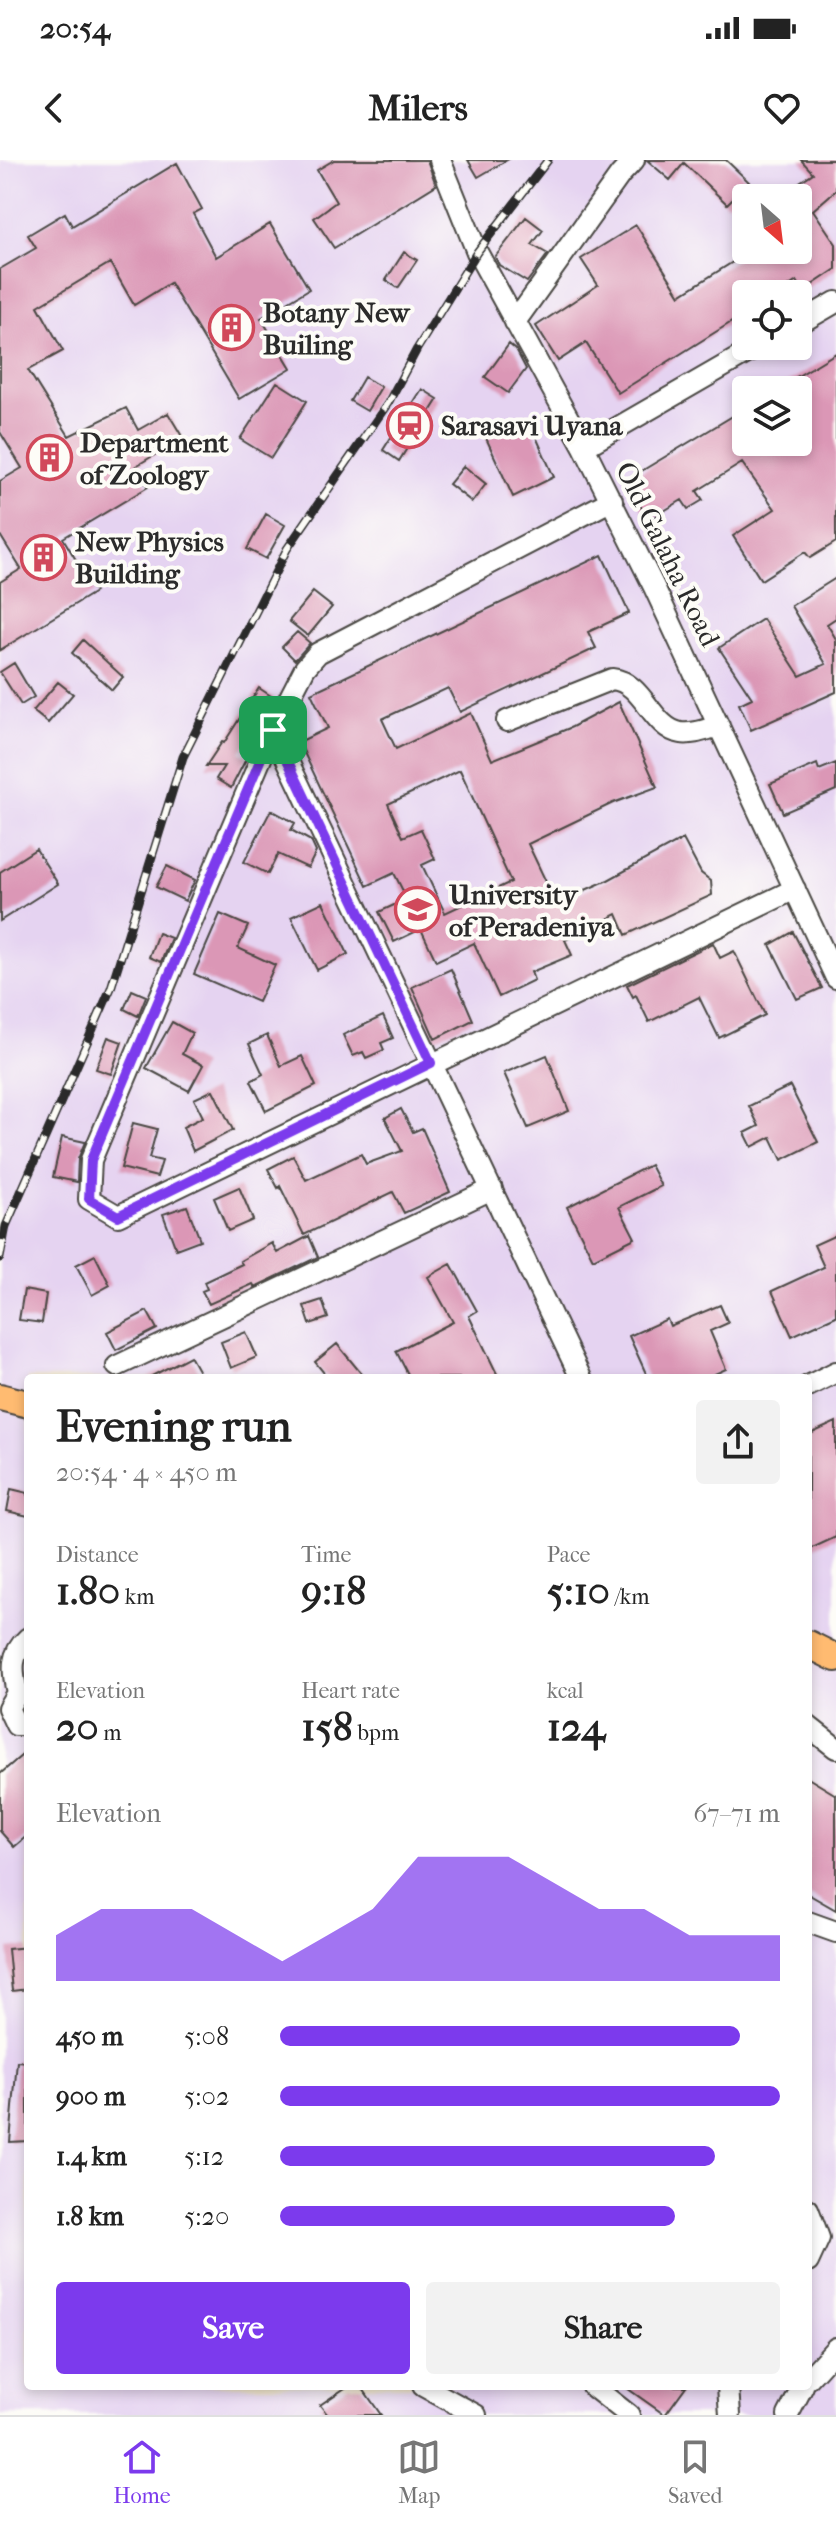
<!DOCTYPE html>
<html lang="en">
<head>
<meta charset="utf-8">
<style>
  body { margin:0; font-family:"IM FELL French Canon",serif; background:#f2f2f2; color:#222; height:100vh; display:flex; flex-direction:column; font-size:30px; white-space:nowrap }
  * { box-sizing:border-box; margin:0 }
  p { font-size:26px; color:#767676 }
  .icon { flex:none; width:44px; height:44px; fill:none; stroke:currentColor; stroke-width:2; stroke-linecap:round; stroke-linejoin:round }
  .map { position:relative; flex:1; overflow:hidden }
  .side { position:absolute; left:24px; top:1214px; width:788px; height:1016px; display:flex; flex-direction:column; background:#fff; border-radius:8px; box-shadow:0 4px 12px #0003 }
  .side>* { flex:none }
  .needle { width:52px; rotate:152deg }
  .buttons { position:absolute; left:732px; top:24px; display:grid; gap:16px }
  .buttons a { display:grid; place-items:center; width:80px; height:80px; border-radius:8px; background:#fff; box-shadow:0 4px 12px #0003; font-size:40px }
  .pin { position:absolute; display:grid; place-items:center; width:68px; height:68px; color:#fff; margin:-34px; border-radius:16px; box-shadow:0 4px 12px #0006 }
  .round { display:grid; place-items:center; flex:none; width:84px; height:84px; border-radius:8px; background:#f2f2f2 }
  .head { display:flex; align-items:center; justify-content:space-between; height:136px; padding:0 32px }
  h1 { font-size:44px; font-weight:800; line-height:60px }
  .stats { display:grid; grid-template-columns:repeat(3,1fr); gap:12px; height:136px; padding:8px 32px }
  .stats div { display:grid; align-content:center }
  .stats b { font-size:40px; font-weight:800 }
  .stats small { font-size:22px; font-weight:400 }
  .stats p { font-size:22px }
  .chart { height:224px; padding:16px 32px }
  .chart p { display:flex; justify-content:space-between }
  .chart svg { width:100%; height:144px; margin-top:8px; fill:#7c3aed; opacity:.7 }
  .cta { display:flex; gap:16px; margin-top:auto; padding:16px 32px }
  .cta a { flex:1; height:92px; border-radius:8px; background:#7c3aed; color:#fff; font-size:32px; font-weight:800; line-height:92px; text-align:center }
  .cta a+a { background:#f2f2f2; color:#222 }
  ul { padding:0 32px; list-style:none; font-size:26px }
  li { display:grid; grid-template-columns:128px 96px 1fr; align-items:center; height:60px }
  li i { height:20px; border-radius:10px; background:#7c3aed }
  .status { display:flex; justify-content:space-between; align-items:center; height:56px; padding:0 40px; background:#fff; direction:ltr }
  .status svg { height:22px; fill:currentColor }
  header { display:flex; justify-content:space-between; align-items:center; height:104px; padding:0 32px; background:#fff; font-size:36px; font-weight:800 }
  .tab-bar { display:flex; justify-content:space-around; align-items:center; height:112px; border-top:2px solid #e0e0e0; background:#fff; font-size:22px; color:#767676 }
  .tab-bar a { display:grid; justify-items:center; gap:4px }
  .tab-bar .active { color:#7c3aed }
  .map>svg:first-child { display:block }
</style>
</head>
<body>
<div class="status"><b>20:54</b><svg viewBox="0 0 49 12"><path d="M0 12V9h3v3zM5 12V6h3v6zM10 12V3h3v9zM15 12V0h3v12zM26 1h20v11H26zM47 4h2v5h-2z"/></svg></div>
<header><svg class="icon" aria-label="back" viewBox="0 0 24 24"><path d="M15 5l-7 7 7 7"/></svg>Milers<svg class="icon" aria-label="heart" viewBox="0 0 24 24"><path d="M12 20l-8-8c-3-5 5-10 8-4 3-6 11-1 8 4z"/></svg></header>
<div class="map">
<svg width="836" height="2255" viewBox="0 0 836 2255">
  <rect width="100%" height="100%" fill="#fdfcf7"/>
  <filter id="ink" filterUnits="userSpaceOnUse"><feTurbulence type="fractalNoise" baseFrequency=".0125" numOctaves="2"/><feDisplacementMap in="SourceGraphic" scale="16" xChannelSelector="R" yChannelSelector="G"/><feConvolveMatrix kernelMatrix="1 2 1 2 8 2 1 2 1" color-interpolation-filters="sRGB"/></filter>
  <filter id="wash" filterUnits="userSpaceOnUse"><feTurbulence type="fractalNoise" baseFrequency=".006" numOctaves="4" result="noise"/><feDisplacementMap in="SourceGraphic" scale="32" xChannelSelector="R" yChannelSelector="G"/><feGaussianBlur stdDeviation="1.8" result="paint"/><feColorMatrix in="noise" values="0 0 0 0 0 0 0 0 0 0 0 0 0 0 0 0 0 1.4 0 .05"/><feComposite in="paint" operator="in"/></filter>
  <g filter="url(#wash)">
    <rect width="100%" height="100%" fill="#efe1c2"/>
    <path fill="#e5d3f1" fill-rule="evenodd" d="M 0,0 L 836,0 L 836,2255 L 0,2255 ZM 746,38 L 798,38 L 798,90 L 746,90 ZM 746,134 L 798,134 L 798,186 L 746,186 ZM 746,230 L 798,230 L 798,282 L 746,282 ZM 28,1218 L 808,1218 L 808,2226 L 28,2226 Z"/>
    <g id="blocks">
      <path fill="#db97b6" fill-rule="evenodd" d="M 334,0 L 427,0 L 436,25 L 334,88 L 314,58 L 336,42 L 317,10 Z
        M 468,0 L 507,0 L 478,17 Z
        M 647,0 L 726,0 L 749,22 L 727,44 L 684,3 L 670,20 Z
        M 801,0 L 836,0 L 836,30 L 813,50 L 836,84 L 836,109 L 803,131 L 797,121 L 777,134 L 746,134 L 746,153 L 618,233 L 586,183 L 558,201 L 536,166 L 598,125 L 581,99 L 636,65 L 680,135 L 752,90 L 798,90 L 798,38 L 776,38 L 813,13 Z
        M 177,3 L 202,49 L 193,54 L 216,97 L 270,64 L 309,129 L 261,158 L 291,208 L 239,239 L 170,123 L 134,145 L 110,103 L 38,146 L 63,191 L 28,210 L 69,276 L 126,248 L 138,270 L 168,253 L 183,278 L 136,306 L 148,327 L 63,378 L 95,432 L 0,490 L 0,422 L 21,409 L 0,375 L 0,321 L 22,308 L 0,272 L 0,109 L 36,88 L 28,75 L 65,53 L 72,66 Z
        M 526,57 L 543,70 L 532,85 L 548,94 L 527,122 L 499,105 L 495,97 Z
        M 404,92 L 417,100 L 398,128 L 386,120 Z
        M 509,184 L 516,190 L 526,209 L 508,233 L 485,217 Z
        M 836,193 L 836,382 L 810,398 L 805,392 L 761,420 L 733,376 L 775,349 L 742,303 L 697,331 L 703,340 L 688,349 L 682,340 L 649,360 L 625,321 L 746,248 L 746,282 L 798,282 L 798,230 L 775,230 Z
        M 364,217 L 381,227 L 367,251 L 350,241 Z
        M 277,222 L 307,241 L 271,298 L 240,279 Z
        M 422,229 L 438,239 L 399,301 L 383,290 Z
        M 529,261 L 554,317 L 513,337 L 486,278 Z
        M 464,306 L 486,324 L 472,342 L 449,324 Z
        M 266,354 L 285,365 L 266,399 L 247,389 Z
        M 602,395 L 629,453 L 588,472 L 596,488 L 460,552 L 448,528 L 382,559 L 396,589 L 471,553 L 492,600 L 572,567 L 619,542 L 657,627 L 613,643 L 528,684 L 556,743 L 608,720 L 683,679 L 701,713 L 711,721 L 712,735 L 626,775 L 617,754 L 565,780 L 572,795 L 531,812 L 534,820 L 499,837 L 474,783 L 436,801 L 421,769 L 394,782 L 379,752 L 407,739 L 394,713 L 367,726 L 299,582 L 328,568 L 311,533 ZM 460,610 L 511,722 L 445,753 L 422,705 L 435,699 L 421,669 L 403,677 L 388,644 Z
        M 836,418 L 836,458 L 827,464 L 836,479 L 836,532 L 751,570 L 739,544 L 752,538 L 719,488 L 763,459 L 800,516 L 826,504 L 791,446 Z
        M 313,432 L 332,447 L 308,476 L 289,461 Z
        M 297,472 L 310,483 L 295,500 L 282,487 Z
        M 83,480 L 123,517 L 112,530 L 72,493 Z
        M 14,503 L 34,537 L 21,545 L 0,512 Z
        M 58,522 L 73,534 L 48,563 L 33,551 Z
        M 259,528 L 274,538 L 240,592 L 247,597 L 231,628 L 216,619 L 224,606 L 206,606 L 222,582 L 224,583 Z
        M 836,603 L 836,630 L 783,653 L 770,624 L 817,604 L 819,610 Z
        M 271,650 L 295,663 L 291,670 L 311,681 L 316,692 L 308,708 L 278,694 L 268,714 L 244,702 Z
        M 36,689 L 58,724 L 0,761 L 0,712 Z
        M 167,706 L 195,720 L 185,741 L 156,727 Z
        M 323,742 L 348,794 L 317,810 L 291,757 Z
        M 220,754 L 248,766 L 238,788 L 275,805 L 258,842 L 194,814 Z
        M 793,772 L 822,828 L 797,839 L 770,785 Z
        M 158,773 L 171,778 L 161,802 L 149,797 Z
        M 713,783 L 720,798 L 734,791 L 765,855 L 719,878 L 699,837 L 649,862 L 636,835 L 633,837 L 627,825 Z
        M 451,809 L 473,860 L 435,879 L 412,827 Z
        M 132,830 L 146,836 L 138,856 L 124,849 Z
        M 383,856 L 393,878 L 381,883 L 384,890 L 366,898 L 363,892 L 353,896 L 343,875 Z
        M 172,862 L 192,873 L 182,894 L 203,905 L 189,931 L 146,908 Z
        M 267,875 L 281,906 L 302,896 L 316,926 L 266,951 L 251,921 L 263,914 L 249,884 Z
        M 108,877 L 122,882 L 111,914 L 96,909 Z
        M 547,895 L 569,951 L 528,968 L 504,913 Z
        M 790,926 L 818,982 L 782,1000 L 771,977 L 752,987 L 745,973 L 759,966 L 749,946 Z
        M 213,930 L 233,970 L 193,991 L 183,967 L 203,957 L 194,939 Z
        M 401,949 L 413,972 L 422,968 L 450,1032 L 404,1053 L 393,1032 L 304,1075 L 280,1026 L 278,1028 L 268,1009 L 293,996 L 306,1020 L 361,994 L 366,1004 L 402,991 L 385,958 Z
        M 133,963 L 157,969 L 149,998 L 162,1001 L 157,1017 L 121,1008 Z
        M 62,977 L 85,982 L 78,999 L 77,1022 L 53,1017 Z
        M 650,1005 L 661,1026 L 619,1047 L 635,1078 L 593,1099 L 567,1047 Z
        M 239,1027 L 253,1060 L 228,1071 L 214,1038 Z
        M 187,1046 L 200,1080 L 176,1089 L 163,1054 Z
        M 836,1075 L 836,1156 L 792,1176 L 772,1131 L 824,1107 L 814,1085 Z
        M 309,1076 L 318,1097 L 255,1127 L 253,1124 L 209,1144 L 202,1131 L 207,1129 L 204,1122 L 242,1104 L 240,1101 L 272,1083 L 277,1093 Z
        M 95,1095 L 110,1125 L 92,1135 L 76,1105 Z
        M 451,1104 L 477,1151 L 469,1156 L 499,1218 L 410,1218 L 396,1191 L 453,1162 L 428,1117 Z
        M 24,1130 L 46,1134 L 42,1163 L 19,1160 Z
        M 322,1140 L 328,1158 L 310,1164 L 304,1146 Z
        M 720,1145 L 728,1163 L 710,1171 L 726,1209 L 706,1218 L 648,1218 L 629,1176 L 667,1159 L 670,1166 Z
        M 147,1151 L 157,1169 L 116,1190 L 107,1172 Z
        M 246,1172 L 257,1197 L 231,1208 L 221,1182 Z
        M 337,1184 L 365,1218 L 328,1218 L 315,1202 Z
        M 190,1196 L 199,1212 L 188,1218 L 148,1218 Z
        M 836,1262 L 836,1377 L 808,1390 L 808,1275 Z
        M 11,1329 L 28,1333 L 28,1356 L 7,1351 Z
        M 28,1590 L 28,1675 L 14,1687 L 0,1671 L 0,1614 Z
        M 808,1618 L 836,1635 L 836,1750 L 808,1734 Z
        M 28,1787 L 28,1829 L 12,1831 L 8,1789 Z
        M 17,1901 L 28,1902 L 28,1981 L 10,1982 Z
        M 348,2226 L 361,2226 L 381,2255 L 328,2255 L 320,2245 Z
        M 624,2226 L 686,2226 L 665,2255 Z"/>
    </g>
  </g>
  <g filter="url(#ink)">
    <use href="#blocks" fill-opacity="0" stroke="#484642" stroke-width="2"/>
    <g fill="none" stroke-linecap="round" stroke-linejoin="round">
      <defs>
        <path id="minor" d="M 440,0 L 477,92 L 584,287 L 654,427 L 836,818
          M 515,162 L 620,15 L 634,0
          M 798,164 L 836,142
          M 584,287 L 759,186
          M 612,340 L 318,493 L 305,508 L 273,570 L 91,1000 L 89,1039 L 118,1056 L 795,729
          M 507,561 L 612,519 C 644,522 651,568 681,573 C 693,575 707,569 719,566
          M 273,570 L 581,1218
          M 117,1206 L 492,1029
          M 808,1226 L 836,1212
          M 17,1533 C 12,1510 10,1494 28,1478
          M 28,1535 L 17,1533 L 8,1548 L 16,1565 L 28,1565
          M 808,1566 L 836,1588
          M 808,1762 L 836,1772
          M 808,2049 L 819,2078 L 808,2102
          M 808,2219 L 836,2188
          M 423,2226 L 476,2255
          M 592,2226 L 629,2255
          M 728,2226 L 730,2255
          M 788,2255 L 803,2226"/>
        <path id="major" d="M 0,1237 L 28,1244
          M 808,1484 L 836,1498"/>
      </defs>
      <use href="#minor" stroke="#484642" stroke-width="24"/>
      <use href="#major" stroke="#484642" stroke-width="30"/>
      <use href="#minor" stroke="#fff" stroke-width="20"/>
      <use href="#major" stroke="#ffbb71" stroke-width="26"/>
      <defs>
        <path id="rail" d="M 0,1098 L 6,1066 L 111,828 L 183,597 L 287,389 L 388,243 L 417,189 L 477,92 L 548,0"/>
      </defs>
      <use href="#rail" stroke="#2b2b2b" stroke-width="9"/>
      <use href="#rail" stroke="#fdfcf7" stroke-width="6" stroke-dasharray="18" stroke-linecap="butt"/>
    </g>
  </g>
  <g fill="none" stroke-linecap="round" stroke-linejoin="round" filter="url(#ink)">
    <defs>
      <path id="route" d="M 273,570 L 431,903 L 118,1056 L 89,1039 L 91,1000 Z"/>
    </defs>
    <use href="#route" stroke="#fff" stroke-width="16"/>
    <use href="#route" stroke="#7c3aed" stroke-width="10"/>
  </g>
  <defs>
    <symbol id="building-ring" viewBox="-11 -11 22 22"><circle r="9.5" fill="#fdfcf7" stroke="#d1495b" stroke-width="1.5"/><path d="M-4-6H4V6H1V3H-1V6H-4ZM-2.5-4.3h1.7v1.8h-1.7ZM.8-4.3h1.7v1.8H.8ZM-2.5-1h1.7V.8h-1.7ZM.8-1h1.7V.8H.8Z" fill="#d1495b"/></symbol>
    <symbol id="station-ring" viewBox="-11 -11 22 22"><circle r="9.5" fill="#fdfcf7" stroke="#d1495b" stroke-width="1.5"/><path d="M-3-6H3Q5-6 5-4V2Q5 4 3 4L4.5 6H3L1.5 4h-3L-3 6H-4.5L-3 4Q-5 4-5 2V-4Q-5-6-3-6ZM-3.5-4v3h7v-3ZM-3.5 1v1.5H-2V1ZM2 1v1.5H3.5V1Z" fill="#d1495b"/></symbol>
    <symbol id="university-ring" viewBox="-11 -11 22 22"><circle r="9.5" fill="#fdfcf7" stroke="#d1495b" stroke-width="1.5"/><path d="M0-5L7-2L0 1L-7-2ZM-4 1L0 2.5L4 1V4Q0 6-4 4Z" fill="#d1495b"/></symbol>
  </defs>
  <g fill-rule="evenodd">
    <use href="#building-ring" x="206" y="142" width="51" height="51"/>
    <use href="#station-ring" x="384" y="240" width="51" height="51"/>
    <use href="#building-ring" x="24" y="272" width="51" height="51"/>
    <use href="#building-ring" x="18" y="372" width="51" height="51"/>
    <use href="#university-ring" x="392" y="724" width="51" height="51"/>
  </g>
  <g text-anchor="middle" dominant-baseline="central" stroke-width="8" stroke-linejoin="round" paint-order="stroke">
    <g font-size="28" font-weight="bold" fill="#2b2b2b" stroke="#fdfcf7" text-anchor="start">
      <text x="263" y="152">Botany New<tspan x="263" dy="32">Builing</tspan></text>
      <text x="441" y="265">Sarasavi Uyana</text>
      <text x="80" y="282">Department<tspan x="80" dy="32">of Zoology</tspan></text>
      <text x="75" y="381">New Physics<tspan x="75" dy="32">Building</tspan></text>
      <text x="449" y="734">University<tspan x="449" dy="32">of Peradeniya</tspan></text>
    </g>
    <g font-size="28" fill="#2b2b2b" stroke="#fdfcf7">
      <text transform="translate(668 394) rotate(64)">Old Galaha Road</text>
    </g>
  </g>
</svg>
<div class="buttons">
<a><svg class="needle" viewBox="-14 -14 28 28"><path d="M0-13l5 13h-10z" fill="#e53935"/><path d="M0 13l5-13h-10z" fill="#767676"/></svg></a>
<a><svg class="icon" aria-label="locate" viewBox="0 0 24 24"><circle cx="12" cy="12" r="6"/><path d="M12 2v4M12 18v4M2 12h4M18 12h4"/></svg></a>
<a><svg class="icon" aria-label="layers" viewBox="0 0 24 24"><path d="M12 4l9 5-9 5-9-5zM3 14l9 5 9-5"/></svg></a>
</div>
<div class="pin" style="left:273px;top:570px;background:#1e9e55"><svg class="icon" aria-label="arrive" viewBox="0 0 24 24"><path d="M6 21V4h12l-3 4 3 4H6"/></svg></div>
<section class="side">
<div class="head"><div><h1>Evening run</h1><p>20:54 · 4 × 450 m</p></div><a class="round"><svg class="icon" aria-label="share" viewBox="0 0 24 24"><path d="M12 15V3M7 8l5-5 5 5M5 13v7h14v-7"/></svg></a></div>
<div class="stats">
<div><p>Distance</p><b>1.80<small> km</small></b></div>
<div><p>Time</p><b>9:18</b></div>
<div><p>Pace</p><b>5:10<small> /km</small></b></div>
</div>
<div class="stats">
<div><p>Elevation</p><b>20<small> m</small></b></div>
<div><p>Heart rate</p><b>158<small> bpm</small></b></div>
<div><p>kcal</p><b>124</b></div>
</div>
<div class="chart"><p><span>Elevation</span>67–71 m</p>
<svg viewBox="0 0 160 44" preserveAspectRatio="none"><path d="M0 44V30L10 22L20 22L30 22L40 30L50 38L60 30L70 22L80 6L90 6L100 6L110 14L120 22L130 22L140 30L150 30L160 30V44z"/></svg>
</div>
<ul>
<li><b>450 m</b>5:08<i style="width:92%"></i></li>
<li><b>900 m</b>5:02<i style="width:100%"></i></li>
<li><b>1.4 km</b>5:12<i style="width:87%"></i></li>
<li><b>1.8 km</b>5:20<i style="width:79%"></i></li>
</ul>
<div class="cta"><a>Save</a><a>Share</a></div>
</section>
</div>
<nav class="tab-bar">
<a class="active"><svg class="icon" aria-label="home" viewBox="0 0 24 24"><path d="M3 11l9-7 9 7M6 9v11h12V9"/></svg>Home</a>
<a><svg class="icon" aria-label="map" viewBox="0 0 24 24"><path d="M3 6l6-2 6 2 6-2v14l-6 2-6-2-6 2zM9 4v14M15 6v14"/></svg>Map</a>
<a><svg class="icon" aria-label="saved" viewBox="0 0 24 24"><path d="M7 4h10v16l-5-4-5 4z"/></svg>Saved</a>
</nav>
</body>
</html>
